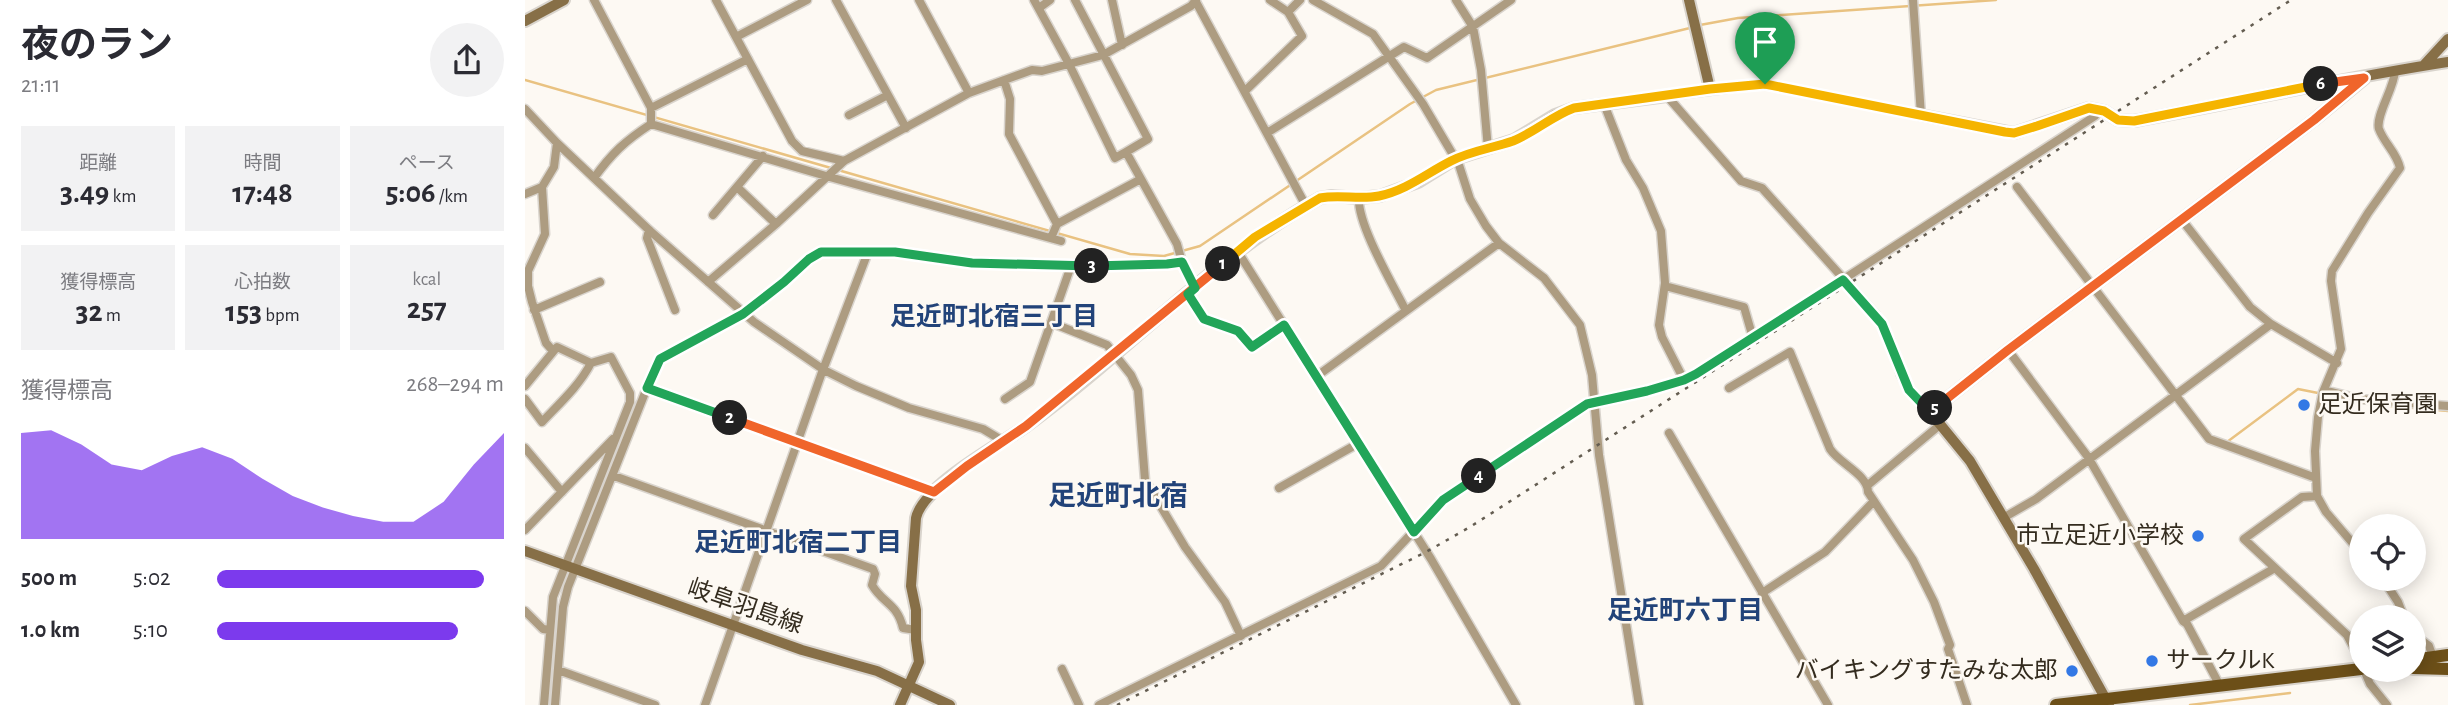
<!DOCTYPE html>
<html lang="ja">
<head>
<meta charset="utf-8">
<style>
  body { margin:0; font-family:"Alegreya Sans","Noto Sans JP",sans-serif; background:#f2f2f3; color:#2b2b33; height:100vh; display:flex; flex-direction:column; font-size:26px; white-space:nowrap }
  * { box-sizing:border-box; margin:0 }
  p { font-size:23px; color:#7c7c81 }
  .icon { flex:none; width:38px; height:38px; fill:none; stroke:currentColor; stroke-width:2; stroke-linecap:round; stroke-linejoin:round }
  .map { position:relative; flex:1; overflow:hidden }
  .sheet { display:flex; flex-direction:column; background:#fff; width:525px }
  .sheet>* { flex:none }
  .tools { position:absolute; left:1824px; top:514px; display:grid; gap:14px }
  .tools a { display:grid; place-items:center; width:77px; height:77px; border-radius:50%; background:#fff; box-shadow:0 4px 18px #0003; font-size:35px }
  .pin { position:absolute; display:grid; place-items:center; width:60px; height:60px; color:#fff; margin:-72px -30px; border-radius:50% 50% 50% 0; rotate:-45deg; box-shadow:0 0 7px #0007 }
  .pin .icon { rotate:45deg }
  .km { position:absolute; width:35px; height:35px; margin:-18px; border-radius:50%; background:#222; color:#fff; font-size:19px; line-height:35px; text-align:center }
  .round { display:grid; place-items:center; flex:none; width:74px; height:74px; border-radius:37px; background:#f2f2f3 }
  .summary { display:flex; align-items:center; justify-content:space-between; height:119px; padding:0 21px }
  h1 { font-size:38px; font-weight:700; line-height:52px }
  .figures { display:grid; grid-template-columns:repeat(3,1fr); gap:10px; height:119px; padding:7px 21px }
  .figures div { display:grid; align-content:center; border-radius:0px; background:#f2f2f3; text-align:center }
  .figures b { font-size:30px; font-weight:700 }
  .figures small { font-size:19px; font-weight:400 }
  .figures p { font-size:19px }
  .chart { height:196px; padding:14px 21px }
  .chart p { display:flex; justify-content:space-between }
  .chart svg { width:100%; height:126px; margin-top:7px; fill:#7c3aed; opacity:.7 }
  ul { padding:0 21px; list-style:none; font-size:23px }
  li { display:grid; grid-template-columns:112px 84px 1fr; align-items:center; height:52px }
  li i { height:18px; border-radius:9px; background:#7c3aed }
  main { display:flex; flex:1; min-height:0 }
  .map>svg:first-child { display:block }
</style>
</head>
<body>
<main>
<section class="sheet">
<div class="summary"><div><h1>夜のラン</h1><p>21:11</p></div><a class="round"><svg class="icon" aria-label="share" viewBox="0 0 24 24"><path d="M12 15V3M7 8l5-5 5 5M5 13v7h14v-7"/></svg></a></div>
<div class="figures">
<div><p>距離</p><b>3.49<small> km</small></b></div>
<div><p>時間</p><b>17:48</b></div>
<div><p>ペース</p><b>5:06<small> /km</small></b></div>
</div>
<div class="figures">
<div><p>獲得標高</p><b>32<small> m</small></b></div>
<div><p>心拍数</p><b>153<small> bpm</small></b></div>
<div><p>kcal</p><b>257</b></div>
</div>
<div class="chart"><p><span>獲得標高</span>268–294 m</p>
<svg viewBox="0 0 160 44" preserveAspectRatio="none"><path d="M0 44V7L10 6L20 11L30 18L40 20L50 15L60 12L70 16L80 23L90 29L100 33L110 36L120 38L130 38L140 31L150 18L160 7V44z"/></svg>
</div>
<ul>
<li><b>500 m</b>5:02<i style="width:93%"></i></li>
<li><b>1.0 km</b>5:10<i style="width:84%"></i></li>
</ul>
</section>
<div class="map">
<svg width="1923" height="705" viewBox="0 0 1923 705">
  <rect width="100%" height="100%" fill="#fdf9f3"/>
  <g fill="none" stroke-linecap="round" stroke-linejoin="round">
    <path stroke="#e9c281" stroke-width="2.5" d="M 1175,25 L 1213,18 L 1471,0
      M 0,80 L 306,168
      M 313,170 L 605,254 L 639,256 L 675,246 L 885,104 L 911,90 L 1169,27
      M 1802,395 L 1816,398
      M 1843,404 L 1923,411
      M 1702,442 L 1773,389 L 1793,393
      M 1665,705 L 1765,693"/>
    <defs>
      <path id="street" d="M 69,0 L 126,108 L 126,124 C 100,141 87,153 69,178
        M 191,0 L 267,141 L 277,151 L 319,161
        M 311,0 L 381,128
        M 394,0 L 444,93
        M 509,0 L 544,64 L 590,158 L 601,152 L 652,244 L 657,262 L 671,288
        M 550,0 L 623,139 L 601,152
        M 587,0 L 597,45
        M 670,0 L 781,206
        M 788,0 L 848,34 L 898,104 L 934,165 L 945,199 L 961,226 L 974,243 L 1019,278 L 1055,325 L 1067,375 L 1074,455 L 1114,705
        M 931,0 L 948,27 L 956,70 L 963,149
        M 1388,0 L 1396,115 L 1240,84 L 1142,96 L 1216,181 L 1237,188 L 1351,315 L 1365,340 L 1376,375 L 1384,390 L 1405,412
        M 514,8 L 525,0
        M 763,12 L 775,0
        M 211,37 L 282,0
        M 479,80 L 485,99 L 484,134 L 532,224 L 526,238
        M 720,91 L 777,36 L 763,12 L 745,0
        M 1079,104 L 1101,160 L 1118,188 L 1136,231 L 1140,283 L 1134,325 L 1137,337 L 1159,380
        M 126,108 L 223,59
        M 0,109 L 32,143 L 124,230 L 229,322 L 299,370 L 331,386 L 384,408 L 458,429 L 478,441
        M 324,115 L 363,95
        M 126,124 L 301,176 L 536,241
        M 742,133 L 879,47 L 902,58 L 986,0
        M 212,187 L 251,224
        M 1492,187 L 1684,439 L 1791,478
        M 0,194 L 17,187
        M 834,198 C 832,224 868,285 881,311
        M 188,215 L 238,156
        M 1657,220 L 1725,307 L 1746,324 L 1812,363
        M 532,224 L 616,179
        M 124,230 L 122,238 L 150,310
        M 713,252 L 906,559 L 991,705
        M 183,282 L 251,224 L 319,161 L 444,93 L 507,70 L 517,71 L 578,55 L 666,6 L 671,0
        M 1140,286 L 1219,307 L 1228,338
        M 663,294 L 679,319 L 713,331 L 728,347 L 759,325
        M 9,310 L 75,282
        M 527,323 L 582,345 L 606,375 L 613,390 L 620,480 L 660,547 L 700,602 L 716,636
        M 1483,350 L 1563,457 L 1658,621 L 1662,624 L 1695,686
        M 28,351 L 21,343 L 7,302 L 3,286 L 3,271 L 20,234 L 17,187 L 29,167 L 32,143
        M 792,376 L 974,243
        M 0,386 L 32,347 L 66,363 L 86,357 L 105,393 L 105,402 L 28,597 L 19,705
        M 122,388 L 409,492
        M 1204,388 L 1265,352 L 1305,449 C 1315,464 1343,475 1343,492 L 1388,560 L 1409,602 L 1425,645 L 1423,649 L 1442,705
        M 1799,390 L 1834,399 L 1923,406
        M 0,399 L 17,422 C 35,403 54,386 66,363
        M 480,399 L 505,382 L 546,266
        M 1144,433 L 1303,705
        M 0,448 L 37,492
        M 89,476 L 348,569 L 350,574 L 347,585 C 358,604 372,603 378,628 L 391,630
        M 1343,485 L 1416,424
        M 754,488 L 834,443
        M 1478,518 L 1511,499 L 1746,324
        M 0,530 L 88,439
        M 1836,553 L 1801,512 L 1792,496 L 1790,451 L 1793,417 L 1798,392 L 1816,349 L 1806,281 L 1807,271 L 1843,213 L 1875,168 C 1872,153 1859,143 1854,129 C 1850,116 1869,89 1870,71
        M 1750,568 L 1822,635 L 1836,661
        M 1858,579 L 1873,602 L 1879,618
        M 1237,593 L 1300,552 L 1349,501
        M 0,611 L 18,629 L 25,630
        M 1658,621 L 1750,568 L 1719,539 L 1777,497 L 1792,496
        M 1888,634 L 1904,646 L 1908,657
        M 537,669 L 554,705
        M 33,670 L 130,705
        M 1839,670 L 1845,684 L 1862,705
        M 30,705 L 38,607 L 43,587 L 131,365 L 135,359 L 218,314 L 259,282 L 283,259 L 297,252 L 371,252 L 447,263 L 594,266 L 657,262
        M 180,705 L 296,375 L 343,252
        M 574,705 L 856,566 L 918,500 L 1062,404 L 1122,391 L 1159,380 L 1171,375 L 1570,116 L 1573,109"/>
      <path id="secondary" d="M 1164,0 L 1185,89
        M 0,21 L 39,0
        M 1900,64 L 1923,39
        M 1396,115 L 1489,133 L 1564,108 L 1579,111 L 1593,120 L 1609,121 C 1714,102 1818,78 1923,62
        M 0,551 L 277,650 L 352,671 L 425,705
        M 375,705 L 394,662 L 391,640 L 391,610 L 386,586 L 391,518 C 398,486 472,446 500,427 C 601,354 686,258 795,198 L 807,196 L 834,198 L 855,196 L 893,182 L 930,159 L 989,140 L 1030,115 L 1049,108 L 1142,96
        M 1584,705 L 1509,569 L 1445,461 L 1405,412 L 1483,350 L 1789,120 L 1840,78"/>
      <path id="primary" d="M 1888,660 L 1923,655
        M 1888,668 L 1923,669
        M 1848,670 L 1855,670
        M 1531,705 L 1836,669"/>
    </defs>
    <use href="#street" stroke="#d9d4cd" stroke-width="11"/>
    <use href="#secondary" stroke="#d9d4cd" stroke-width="14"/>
    <use href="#primary" stroke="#d9d4cd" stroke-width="16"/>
    <use href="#street" stroke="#ad9c81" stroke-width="8"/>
    <use href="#secondary" stroke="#876f47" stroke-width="10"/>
    <use href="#primary" stroke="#6c4f18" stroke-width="12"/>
    <path stroke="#645d51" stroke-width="2.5" stroke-dasharray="3.5 7" stroke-linecap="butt" d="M 592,705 L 901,552 L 945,527 L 1766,0"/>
  </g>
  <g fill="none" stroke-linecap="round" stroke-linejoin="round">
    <defs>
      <path id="split-1" d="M 698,264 L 730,237 L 795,198 C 815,194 834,200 854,196 C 882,190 902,173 926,161 C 945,151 968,148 988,141 C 1010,132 1027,116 1049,108 L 1185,89 L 1240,84"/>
      <path id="split-2" d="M 205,418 L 409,492 L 442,466 L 501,426 L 698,264"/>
      <path id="split-3" d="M 205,418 L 122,388 L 135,359 L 218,314 L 259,282 L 284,259 L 296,252 L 370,252 L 447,263 L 567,266"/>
      <path id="split-4" d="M 567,266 L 642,264 L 657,262 L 670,288 L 663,294 L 679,319 L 713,331 L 727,347 L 759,325 L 889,532 L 918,500 L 954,476"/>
      <path id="split-5" d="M 954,476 L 1062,404 L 1122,391 L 1159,380 L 1171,374 L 1318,280 L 1357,324 L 1384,390 L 1405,412 L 1410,408"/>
      <path id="split-6" d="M 1410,408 L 1483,350 L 1789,120 L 1839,78 L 1796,84"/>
      <path id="split-7" d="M 1240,84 L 1480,132 L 1489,133 L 1512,126 L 1564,108 L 1579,111 L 1593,120 L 1609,121 L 1796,84"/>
    </defs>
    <use href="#split-1" stroke="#fff" stroke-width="14"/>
    <use href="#split-2" stroke="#fff" stroke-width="14"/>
    <use href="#split-3" stroke="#fff" stroke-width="14"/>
    <use href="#split-4" stroke="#fff" stroke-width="14"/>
    <use href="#split-5" stroke="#fff" stroke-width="14"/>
    <use href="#split-6" stroke="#fff" stroke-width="14"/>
    <use href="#split-7" stroke="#fff" stroke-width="14"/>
    <use href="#split-1" stroke="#f5b400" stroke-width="9"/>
    <use href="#split-2" stroke="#f0652b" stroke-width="9"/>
    <use href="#split-3" stroke="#22a559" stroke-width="9"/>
    <use href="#split-4" stroke="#22a559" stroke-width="9"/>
    <use href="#split-5" stroke="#22a559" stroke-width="9"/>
    <use href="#split-6" stroke="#f0652b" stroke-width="9"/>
    <use href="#split-7" stroke="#f5b400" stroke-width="9"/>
  </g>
  <g fill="#3378e5" stroke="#fdf9f3" stroke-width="2.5">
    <circle cx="1779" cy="405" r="7"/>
    <circle cx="1673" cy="536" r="7"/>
    <circle cx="1627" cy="661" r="7"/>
    <circle cx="1547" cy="671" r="7"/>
  </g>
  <g text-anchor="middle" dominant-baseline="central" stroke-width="5" stroke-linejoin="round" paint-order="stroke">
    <g font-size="24" fill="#342c1f" stroke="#fdf9f3" text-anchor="start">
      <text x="1793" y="405">足近保育園</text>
      <text x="1659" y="536" text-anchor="end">市立足近小学校</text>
      <text x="1641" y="661">サークルK</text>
      <text x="1533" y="671" text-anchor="end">バイキングすたみな太郎</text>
    </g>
    <g font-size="24" fill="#342c1f" stroke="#fdf9f3">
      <text transform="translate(220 607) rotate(19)">岐阜羽島線</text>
    </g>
    <g font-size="26" font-weight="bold" fill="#224379" stroke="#fdf9f3">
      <text x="469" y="317">足近町北宿三丁目</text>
      <text x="273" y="543">足近町北宿二丁目</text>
      <text x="1160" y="611">足近町六丁目</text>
    </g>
    <g font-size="28" font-weight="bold" fill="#224379" stroke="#fdf9f3">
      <text x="593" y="497">足近町北宿</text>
    </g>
  </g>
</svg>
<div class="tools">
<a><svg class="icon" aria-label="locate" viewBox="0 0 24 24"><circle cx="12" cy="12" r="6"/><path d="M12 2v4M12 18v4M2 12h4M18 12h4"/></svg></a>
<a><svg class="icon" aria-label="layers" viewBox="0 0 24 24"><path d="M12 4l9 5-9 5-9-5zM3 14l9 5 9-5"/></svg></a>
</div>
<div class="pin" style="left:1240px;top:84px;background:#1e9e55"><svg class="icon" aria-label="arrive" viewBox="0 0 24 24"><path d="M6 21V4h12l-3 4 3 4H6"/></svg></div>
<b class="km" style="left:698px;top:264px">1</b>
<b class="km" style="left:205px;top:418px">2</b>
<b class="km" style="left:567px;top:266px">3</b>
<b class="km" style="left:954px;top:476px">4</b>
<b class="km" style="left:1410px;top:408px">5</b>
<b class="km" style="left:1796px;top:84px">6</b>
</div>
</main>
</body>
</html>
